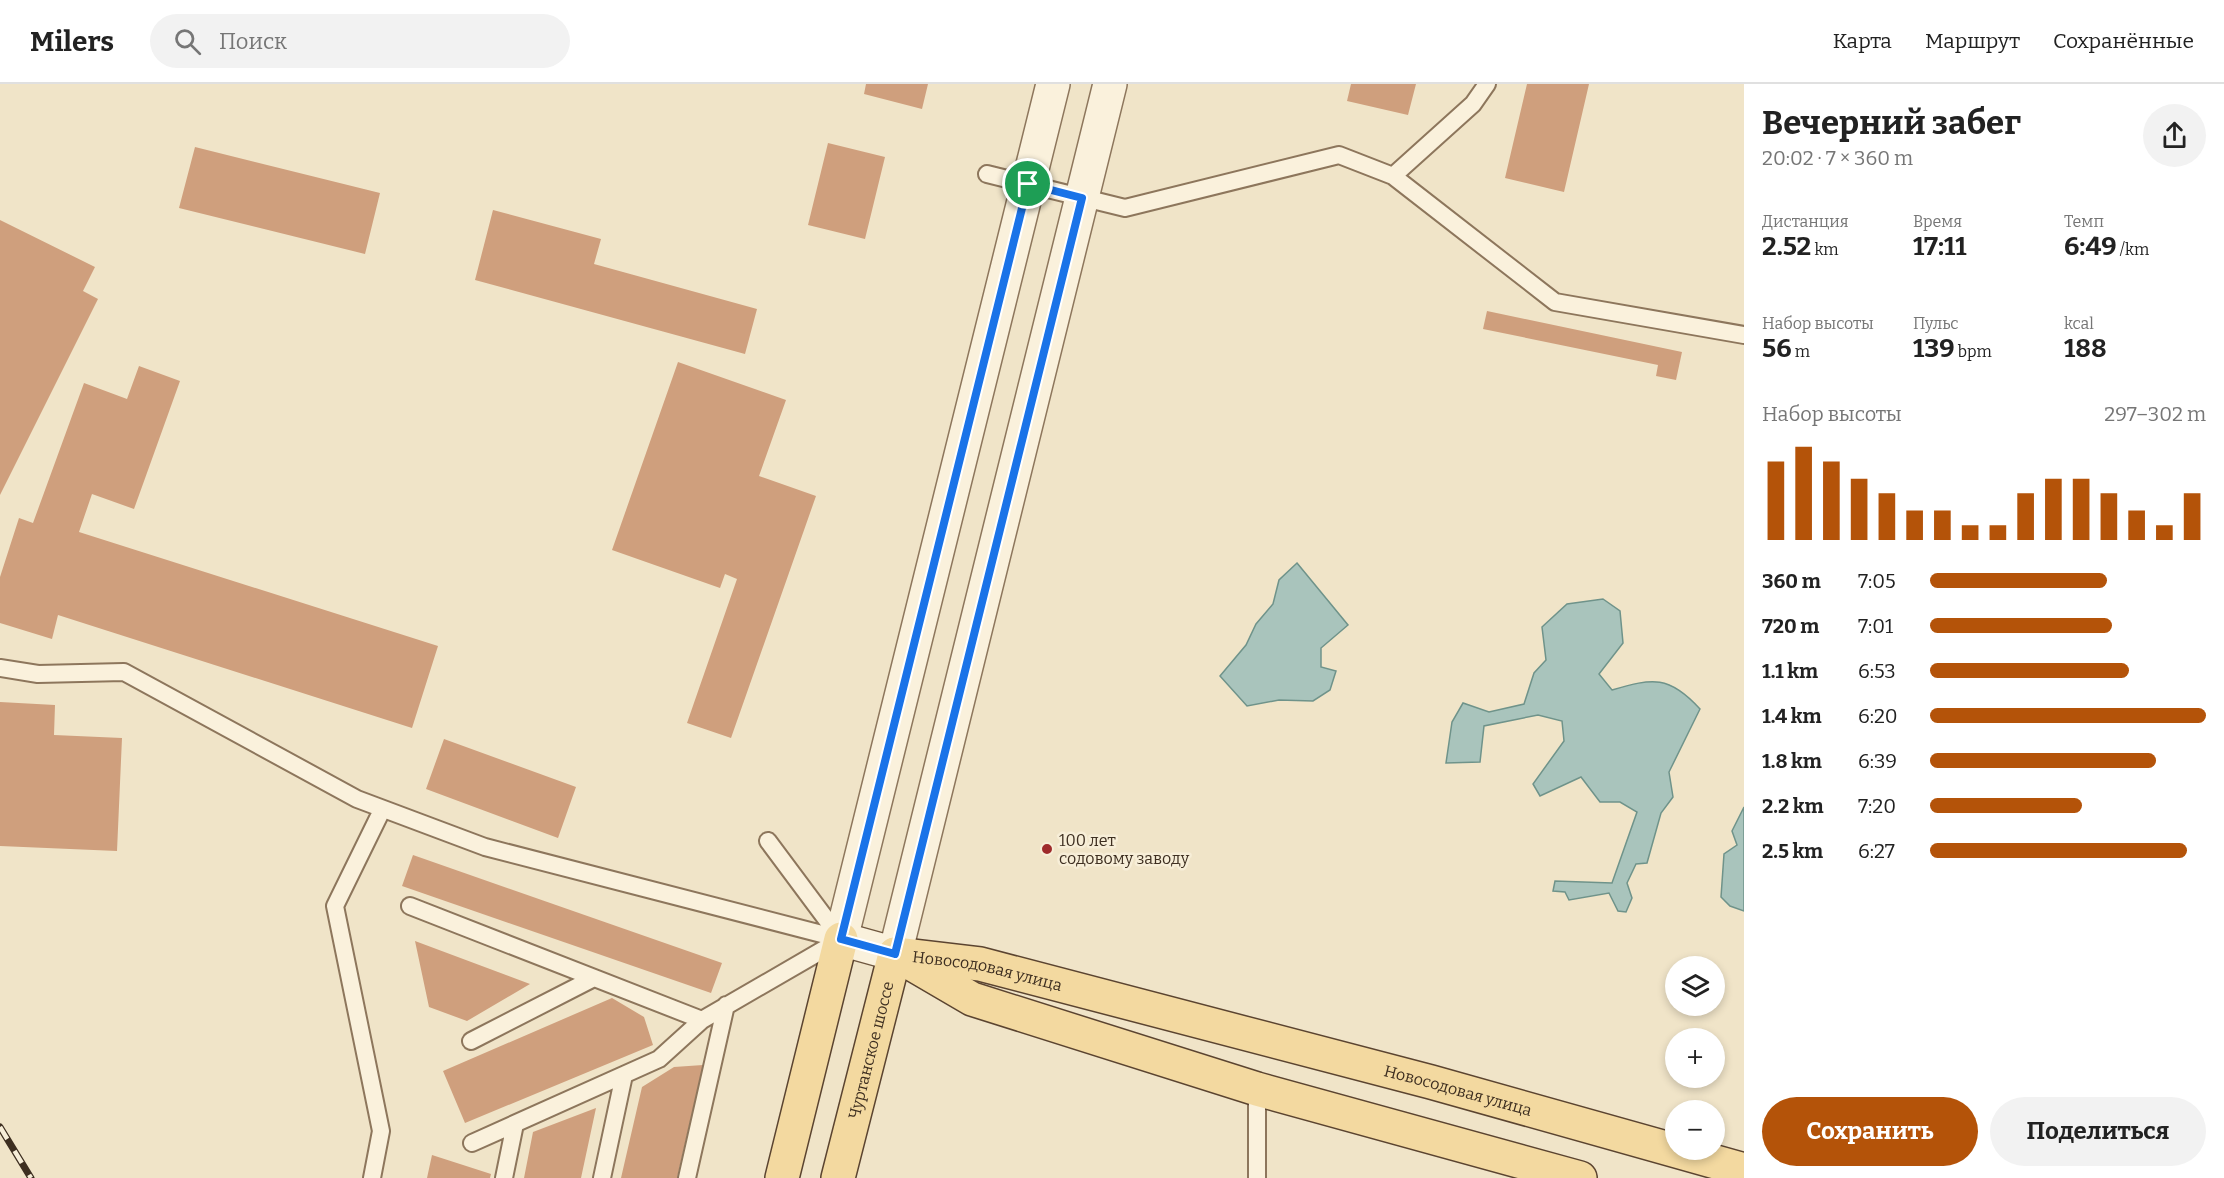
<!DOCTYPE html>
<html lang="ru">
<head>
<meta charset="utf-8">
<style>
  body { margin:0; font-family:Bitter,serif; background:#f2f2f2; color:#222; height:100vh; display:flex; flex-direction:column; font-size:22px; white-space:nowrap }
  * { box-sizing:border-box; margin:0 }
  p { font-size:20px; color:#767676 }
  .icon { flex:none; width:33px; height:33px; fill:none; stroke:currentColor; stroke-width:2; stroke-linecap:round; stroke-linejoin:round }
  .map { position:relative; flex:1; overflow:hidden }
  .sheet { display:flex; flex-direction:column; background:#fff; width:480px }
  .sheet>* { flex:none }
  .buttons { position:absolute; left:1665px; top:872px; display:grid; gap:12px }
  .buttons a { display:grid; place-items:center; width:60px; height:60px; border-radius:50%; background:#fff; box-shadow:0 3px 9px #0003; font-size:30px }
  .pin { position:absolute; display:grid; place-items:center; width:51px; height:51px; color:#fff; margin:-26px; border:3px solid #fff; border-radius:50%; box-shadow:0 2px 6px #0007 }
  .round { display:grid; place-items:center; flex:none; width:63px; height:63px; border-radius:32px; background:#f2f2f2 }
  .head { display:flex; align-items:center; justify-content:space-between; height:102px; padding:0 18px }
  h1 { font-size:33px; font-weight:700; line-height:45px }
  .figures { display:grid; grid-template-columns:repeat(3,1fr); gap:9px; height:102px; padding:6px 18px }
  .figures div { display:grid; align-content:center }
  .figures b { font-size:26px; font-weight:700 }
  .figures small { font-size:16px; font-weight:400 }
  .figures p { font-size:16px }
  .chart { height:168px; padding:12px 18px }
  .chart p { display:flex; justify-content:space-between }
  .chart svg { width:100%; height:108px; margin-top:6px; stroke:#b45309; stroke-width:6 }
  .button { display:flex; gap:12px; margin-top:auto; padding:12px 18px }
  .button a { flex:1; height:69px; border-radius:36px; background:#b45309; color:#fff; font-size:24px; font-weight:700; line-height:69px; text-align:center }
  .button a+a { background:#f2f2f2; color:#222 }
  ul { padding:0 18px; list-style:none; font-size:20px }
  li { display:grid; grid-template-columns:96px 72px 1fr; align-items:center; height:45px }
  li i { height:15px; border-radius:8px; background:#b45309 }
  header { display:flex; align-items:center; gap:36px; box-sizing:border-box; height:84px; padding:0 30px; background:#fff; border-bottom:2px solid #e0e0e0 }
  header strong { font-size:28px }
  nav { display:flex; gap:33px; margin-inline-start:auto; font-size:21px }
  .search { width:420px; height:54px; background:#f2f2f2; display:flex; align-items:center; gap:15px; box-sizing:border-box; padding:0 21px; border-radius:33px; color:#767676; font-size:22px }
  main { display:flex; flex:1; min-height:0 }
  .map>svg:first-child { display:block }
</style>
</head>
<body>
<header>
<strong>Milers</strong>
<div class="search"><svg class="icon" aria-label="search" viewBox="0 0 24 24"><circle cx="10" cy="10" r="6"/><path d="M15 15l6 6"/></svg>Поиск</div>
<nav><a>Карта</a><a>Маршрут</a><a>Сохранённые</a></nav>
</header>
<main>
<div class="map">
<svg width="1744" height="1094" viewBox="0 0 1744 1094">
  <rect width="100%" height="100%" fill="#f0e4c8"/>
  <path fill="#a9c4bc" stroke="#6f938a" stroke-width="1.5" d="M 1297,479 L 1348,541 L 1321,564 L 1321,583 L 1336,587 L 1330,606 L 1313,617 L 1279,616 L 1247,622 L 1220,592 L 1246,561 L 1256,540 L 1273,520 L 1279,496 Z
    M 1603,515 L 1620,527 L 1623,559 L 1599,590 L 1612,606 C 1653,594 1669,591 1700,625 L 1669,688 L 1673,713 L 1661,729 L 1647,779 L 1636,780 L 1627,799 L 1632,814 L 1626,828 L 1618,827 L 1609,809 L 1569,816 L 1565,808 L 1553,807 L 1555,797 L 1612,799 L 1637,728 L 1620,718 L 1600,718 L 1581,693 L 1540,712 L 1533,700 L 1564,657 L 1562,637 L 1538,631 L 1484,642 L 1480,678 L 1446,679 L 1452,638 L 1463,619 L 1489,628 L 1524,620 L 1534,589 L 1546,576 L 1542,543 L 1567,520 Z
    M 1744,723 L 1744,827 L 1730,822 L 1721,813 L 1724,770 L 1737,761 L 1732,747 Z"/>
  <path fill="#cf9f7d" d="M 866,0 L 928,0 L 922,25 L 864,10 Z
    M 1351,0 L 1416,0 L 1408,31 L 1347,17 Z
    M 1527,0 L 1589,0 L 1564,108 L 1505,94 Z
    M 828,59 L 885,73 L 865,155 L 808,141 Z
    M 195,63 L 380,109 L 365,170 L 179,124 Z
    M 493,126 L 601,155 L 594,180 L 757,225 L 745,270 L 475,196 Z
    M 0,136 L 95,183 L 83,207 L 98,215 L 0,411 Z
    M 1487,227 L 1682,268 L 1676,296 L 1656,292 L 1658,281 L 1483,245 Z
    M 678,278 L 786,316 L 759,392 L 816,412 L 731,654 L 687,639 L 737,495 L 725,490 L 720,504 L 612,466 Z
    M 139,282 L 180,297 L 134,425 L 92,410 L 79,448 L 438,562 L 412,644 L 58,531 L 52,555 L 0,539 L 0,493 L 19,434 L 33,439 L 84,299 L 127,315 Z
    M 0,618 L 55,621 L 54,651 L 122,654 L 117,767 L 0,762 Z
    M 444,655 L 576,703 L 558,754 L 426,705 Z
    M 413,771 L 722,879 L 711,909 L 402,802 Z
    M 415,857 L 530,900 L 467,937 L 429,923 Z
    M 612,914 L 644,933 L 653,961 L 465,1039 L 443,987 Z
    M 703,981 L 677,1094 L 621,1094 L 642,1003 L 674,983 Z
    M 596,1024 L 581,1094 L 524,1094 L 533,1048 Z
    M 432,1071 L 491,1090 L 490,1094 L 427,1094 Z"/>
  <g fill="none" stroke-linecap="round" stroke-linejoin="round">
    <defs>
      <path id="service" d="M 987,90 L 1125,124 L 1339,71 L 1393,92 L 1473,20 L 1487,0
        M 1393,92 L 1555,218 L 1744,251
        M 0,584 L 38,590 L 124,588 L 357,715 L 485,763 L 841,855
        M 768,757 L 841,855
        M 410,822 L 702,936 L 840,856
        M 471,957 L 594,894
        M 472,1059 L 659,975 L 702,936
        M 372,1094 L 381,1047 L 335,822 L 382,726
        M 504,1094 L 515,1040
        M 602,1094 L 624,991
        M 687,1094 L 726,921
        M 1257,1094 L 1257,1005"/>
      <path id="tertiary" d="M 841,855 L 1053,0
        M 895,870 L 1110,0"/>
      <path id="secondary" d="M 841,855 L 895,870"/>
      <g id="primary">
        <path id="s1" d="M 895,870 L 980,880 L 1431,998 L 1744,1086"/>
        <path d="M 907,877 L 972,915 L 1257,1005 L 1580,1094"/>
        <path d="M 782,1094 L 841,855"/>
        <path id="s2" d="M 838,1094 L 895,870"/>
      </g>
    </defs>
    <use href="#service" stroke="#8d765c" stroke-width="20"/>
    <use href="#tertiary" stroke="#8d765c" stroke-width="36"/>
    <use href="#secondary" stroke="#6f573f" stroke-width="36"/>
    <use href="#primary" stroke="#5b4430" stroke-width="36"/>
    <use href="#service" stroke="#faf1dc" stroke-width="16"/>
    <use href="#tertiary" stroke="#faf1dc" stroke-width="33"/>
    <use href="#secondary" stroke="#faf1dc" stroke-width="33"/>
    <use href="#primary" stroke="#f3d9a0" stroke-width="33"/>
    <defs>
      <path id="rail" d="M 0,1043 L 31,1094"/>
    </defs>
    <use href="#rail" stroke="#3d2e20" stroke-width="7"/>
    <use href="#rail" stroke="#f7eed8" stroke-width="4.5" stroke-dasharray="14" stroke-linecap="butt"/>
  </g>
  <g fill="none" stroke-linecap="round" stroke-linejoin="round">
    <defs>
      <path id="route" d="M 1028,100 L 1082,114 L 895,870 L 841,855 Z"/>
    </defs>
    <use href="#route" stroke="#fff" stroke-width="12"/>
    <use href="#route" stroke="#1a73e8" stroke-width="8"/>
  </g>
  <circle fill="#9e2a2b" stroke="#f7eed8" stroke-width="2" cx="1047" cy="765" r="6"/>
  <g text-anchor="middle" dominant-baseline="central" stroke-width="5" stroke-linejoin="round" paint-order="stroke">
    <g font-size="16" fill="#3d2e20" stroke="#f7eed8" text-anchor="start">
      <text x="1059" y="756">100 лет<tspan x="1059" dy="18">содовому заводу</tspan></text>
    </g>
    <g font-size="16" fill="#3d2e20" stroke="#f7eed8">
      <text stroke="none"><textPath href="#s1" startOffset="94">Новосодовая улица</textPath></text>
      <text stroke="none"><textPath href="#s2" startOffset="132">Чуртанское шоссе</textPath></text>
      <text stroke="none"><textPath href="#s1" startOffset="580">Новосодовая улица</textPath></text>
    </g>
  </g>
</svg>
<div class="buttons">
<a><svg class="icon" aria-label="layers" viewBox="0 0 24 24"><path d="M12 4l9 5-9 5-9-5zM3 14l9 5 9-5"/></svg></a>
<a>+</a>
<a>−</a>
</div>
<div class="pin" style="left:1028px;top:100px;background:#1e9e55"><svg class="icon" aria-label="arrive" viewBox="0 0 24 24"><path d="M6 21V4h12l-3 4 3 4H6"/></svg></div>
</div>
<section class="sheet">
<div class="head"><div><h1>Вечерний забег</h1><p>20:02 · 7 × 360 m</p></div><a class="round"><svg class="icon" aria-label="share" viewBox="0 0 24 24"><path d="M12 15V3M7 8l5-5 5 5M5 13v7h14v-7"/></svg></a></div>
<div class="figures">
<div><p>Дистанция</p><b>2.52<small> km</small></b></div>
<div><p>Время</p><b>17:11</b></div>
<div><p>Темп</p><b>6:49<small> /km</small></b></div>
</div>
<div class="figures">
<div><p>Набор высоты</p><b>56<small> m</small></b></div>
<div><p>Пульс</p><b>139<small> bpm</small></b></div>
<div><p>kcal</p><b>188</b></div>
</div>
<div class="chart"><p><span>Набор высоты</span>297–302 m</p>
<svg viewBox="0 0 160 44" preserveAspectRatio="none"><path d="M5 44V12M15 44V6M25 44V12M35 44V19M45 44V25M55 44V32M65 44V32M75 44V38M85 44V38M95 44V25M105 44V19M115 44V19M125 44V25M135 44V32M145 44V38M155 44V25"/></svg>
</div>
<ul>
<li><b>360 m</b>7:05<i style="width:64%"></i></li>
<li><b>720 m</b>7:01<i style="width:66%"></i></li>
<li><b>1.1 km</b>6:53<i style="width:72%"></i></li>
<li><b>1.4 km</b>6:20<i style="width:100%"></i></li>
<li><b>1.8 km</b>6:39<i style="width:82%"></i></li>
<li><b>2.2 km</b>7:20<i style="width:55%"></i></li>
<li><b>2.5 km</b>6:27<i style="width:93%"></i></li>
</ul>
<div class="button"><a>Сохранить</a><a>Поделиться</a></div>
</section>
</main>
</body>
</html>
